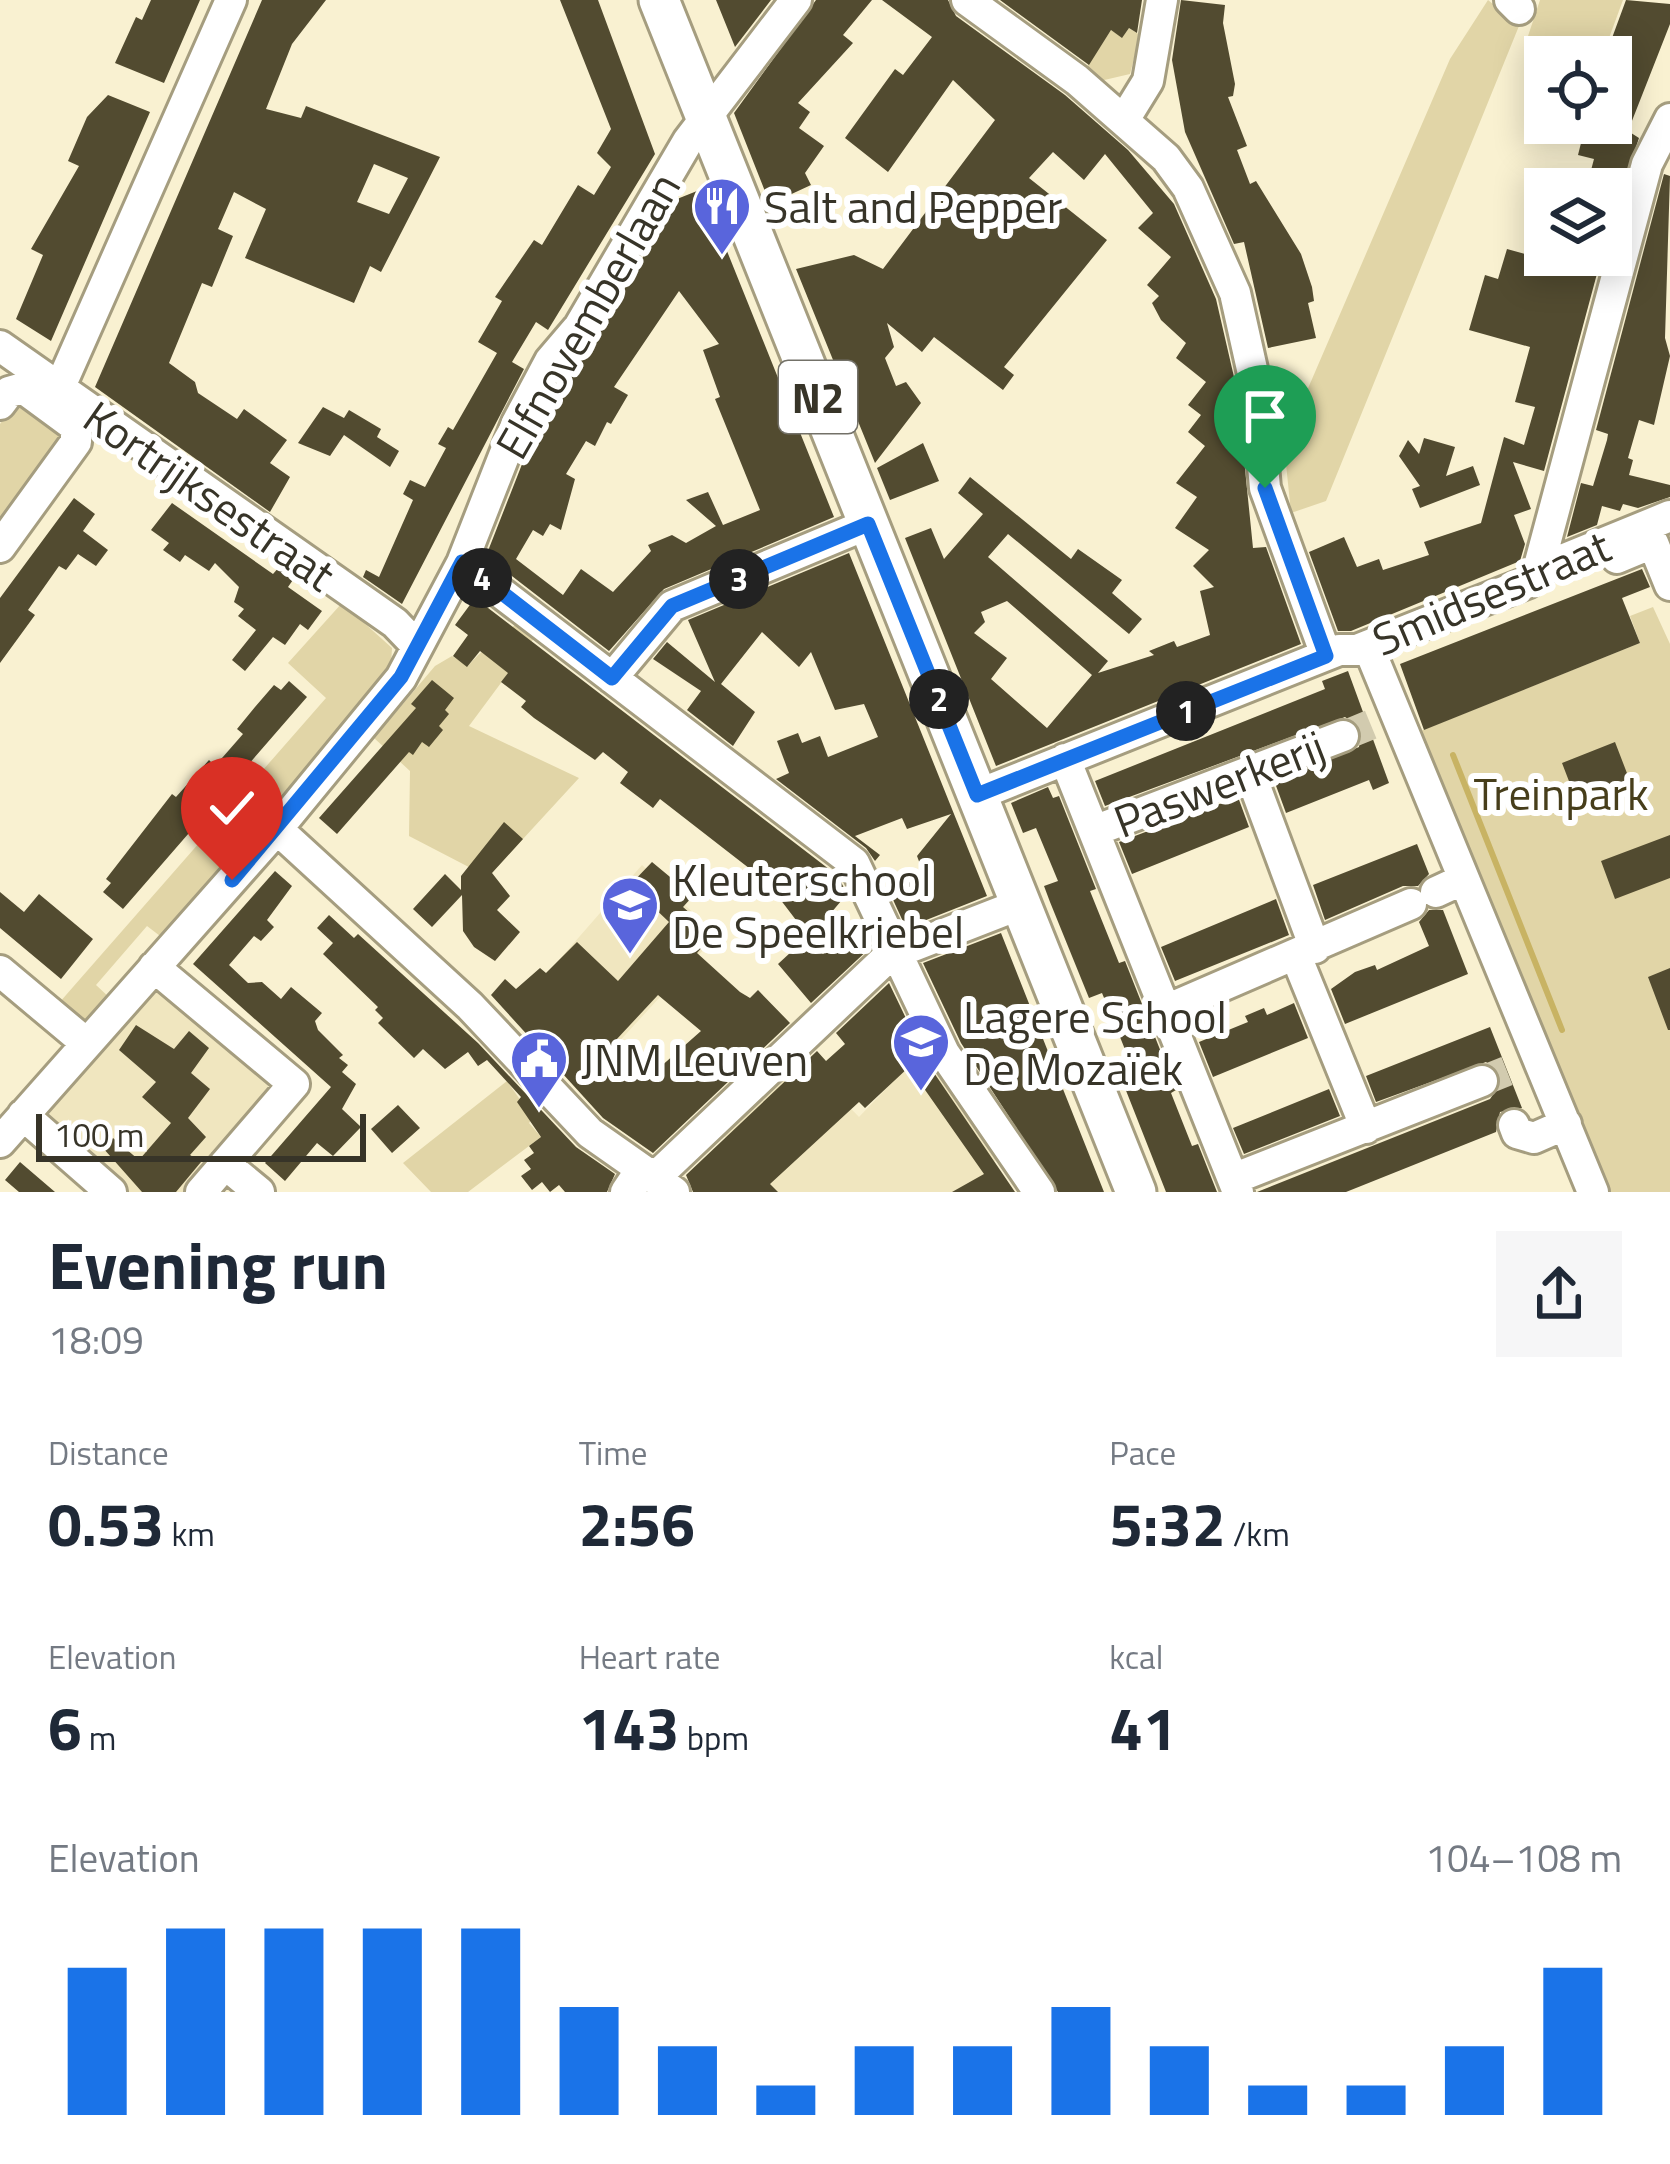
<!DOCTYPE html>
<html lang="en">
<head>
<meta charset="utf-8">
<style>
  body { margin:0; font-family:"Titillium Web",sans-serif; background:#f6f6f7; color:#1f2937; height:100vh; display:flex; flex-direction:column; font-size:45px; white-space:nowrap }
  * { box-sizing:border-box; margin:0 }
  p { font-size:39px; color:#747a83 }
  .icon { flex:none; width:66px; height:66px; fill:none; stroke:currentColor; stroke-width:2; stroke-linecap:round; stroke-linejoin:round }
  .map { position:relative; height:1192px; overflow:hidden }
  .panel { display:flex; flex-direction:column; background:#fff; flex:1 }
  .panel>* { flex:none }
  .buttons { position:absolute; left:1524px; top:36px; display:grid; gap:24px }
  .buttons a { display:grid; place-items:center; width:108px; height:108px; border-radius:0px; background:#fff; box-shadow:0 6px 30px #0003; font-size:60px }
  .scale { position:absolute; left:36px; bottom:30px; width:330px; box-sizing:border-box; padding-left:12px; border:6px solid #373428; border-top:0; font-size:33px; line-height:42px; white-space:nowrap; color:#373428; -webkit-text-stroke:9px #fff; paint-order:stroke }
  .pin { position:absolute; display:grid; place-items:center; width:102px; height:102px; color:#fff; margin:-123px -51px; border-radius:50% 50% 50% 0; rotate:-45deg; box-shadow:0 0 12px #0007 }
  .pin .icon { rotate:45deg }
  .km { position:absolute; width:60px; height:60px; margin:-30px; border-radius:50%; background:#222; color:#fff; font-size:33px; line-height:60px; text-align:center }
  .round { display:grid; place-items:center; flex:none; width:126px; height:126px; border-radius:0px; background:#f6f6f7 }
  .summary { display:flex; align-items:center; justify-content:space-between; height:204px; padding:0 48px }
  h1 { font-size:66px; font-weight:700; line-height:90px }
  .figures { display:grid; grid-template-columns:repeat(3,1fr); gap:18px; height:204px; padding:12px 48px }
  .figures div { display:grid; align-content:center }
  .figures b { font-size:60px; font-weight:700 }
  .figures small { font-size:33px; font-weight:400 }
  .figures p { font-size:33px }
  .chart { height:336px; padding:24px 48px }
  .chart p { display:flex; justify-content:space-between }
  .chart svg { width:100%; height:216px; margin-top:12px; stroke:#1a73e8; stroke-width:6 }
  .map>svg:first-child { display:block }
</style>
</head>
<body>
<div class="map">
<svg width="1670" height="1192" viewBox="0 0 1670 1192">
  <rect width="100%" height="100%" fill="#f9f1d1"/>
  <path fill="#f0e6bf" d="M 642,865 L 717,935 L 615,1046 L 545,976 Z
    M 166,991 L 268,1080 L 269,1097 L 187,1192 L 129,1192 L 50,1123 L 47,1109 L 148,993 Z
    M 922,1036 L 1004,1155 L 982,1170 L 996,1192 L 751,1192 L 743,1157 L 724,1136 L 803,1059 L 859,1117 L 904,1070 L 896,1061 Z"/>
  <path fill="#e1d5a7" d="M 1488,0 L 1519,26 L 1326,501 L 1291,513 L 1284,444 L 1450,59 Z
    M 1540,0 L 1623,0 L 1602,57 L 1545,57 L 1525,45 Z
    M 1129,28 L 1140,35 L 1130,74 L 1100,81 L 1085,70 L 1111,30 L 1122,37 Z
    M 15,403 L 64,439 L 0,527 L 0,424 Z
    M 342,603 L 392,648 L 390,682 L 164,939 L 147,926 L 96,985 L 111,999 L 87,1027 L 59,1003 L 326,698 L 288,663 Z
    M 1653,607 L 1670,644 L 1670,1192 L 1604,1192 L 1413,734 L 1640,643 L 1630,616 Z
    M 523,616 L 541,629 L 469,726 L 579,778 L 488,877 L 409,836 L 410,771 L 374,738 L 435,666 L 452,656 L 468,666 C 485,645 505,638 523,616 Z
    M 507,1081 L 533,1118 L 529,1123 L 541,1137 L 468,1192 L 431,1192 L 403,1163 Z"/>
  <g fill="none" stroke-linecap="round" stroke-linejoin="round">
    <path stroke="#c8b363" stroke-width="6" d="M 1453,755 L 1562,1030"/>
  </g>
  <path fill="#524b30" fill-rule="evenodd" d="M 151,0 L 200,0 L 164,83 L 115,63 L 136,17 L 142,20 Z
    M 262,0 L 326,0 L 292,44 L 266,109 L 301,118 L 306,106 L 440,157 L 381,272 L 370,266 L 354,303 L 245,258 L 266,209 L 234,192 L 218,229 L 233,236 L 212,287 L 202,283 L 169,363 L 195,382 L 198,393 L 237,419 L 244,409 L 287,440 L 270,463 L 290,477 L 270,512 L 95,387 ZM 374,164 L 408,178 L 389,214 L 357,202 Z
    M 560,0 L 598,0 L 655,154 L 548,330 L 536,322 L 512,362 L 524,369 L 402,604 L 363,577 L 366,570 L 379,577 L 413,500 L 403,494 L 410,480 L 425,487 L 446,448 L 438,444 L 448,427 L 453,430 L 497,353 L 478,342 L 502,301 L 495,297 L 534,240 L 542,245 L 578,185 L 594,195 L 611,167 L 597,153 L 611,129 Z
    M 716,0 L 771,0 L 735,47 Z
    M 816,0 L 872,0 L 843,35 L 853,43 L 798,103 L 810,112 L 799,128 L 824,146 L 805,173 L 811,185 L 770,204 L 734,113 Z
    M 882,0 L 948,0 L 956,16 L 1065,95 L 1128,150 L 1174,204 L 1216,299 L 1237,390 L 1253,548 L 1266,547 L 1301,644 L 996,766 L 905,538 L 931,528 L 944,559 L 983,514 L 958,493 L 970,477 L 1071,559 L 1078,549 L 1122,580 L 1112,593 L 1142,619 L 1129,634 L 1008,534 L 988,557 L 1108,661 L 1098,673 L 1154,655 L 1149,651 L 1174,641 L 1177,647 L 1210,635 L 1200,591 L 1214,587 L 1193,566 L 1209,550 L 1175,528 L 1197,497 L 1176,483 L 1205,446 L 1188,432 L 1201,415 L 1188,405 L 1206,382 L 1176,358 L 1186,343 L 1161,320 L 1152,303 L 1159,296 L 1147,285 L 1171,257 L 1138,228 L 1153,213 L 1105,154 L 1084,180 L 1053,152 L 1029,178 L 1107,240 L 1004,367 L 1014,375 L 1003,390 L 934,337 L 922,352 L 887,323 L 894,347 L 885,358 L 896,386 L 906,382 L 921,403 L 875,463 L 796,269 L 854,255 L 883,269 L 995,120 L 953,80 L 888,172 L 845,138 L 895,69 L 903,75 L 932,37 ZM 1007,601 L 1092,675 L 1047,728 L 991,679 L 1007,658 L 974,633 L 985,622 L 981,612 Z
    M 1000,0 L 1142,0 L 1137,33 L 1129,28 L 1122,38 L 1111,30 L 1089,65 Z
    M 1181,0 L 1225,5 L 1223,23 L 1235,84 L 1233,96 L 1228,97 L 1247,146 L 1237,150 L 1250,184 L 1256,181 L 1301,254 L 1312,287 L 1314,301 L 1308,303 L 1316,338 L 1268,348 L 1244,242 L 1234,244 L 1185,132 L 1172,60 Z
    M 1626,0 L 1670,4 L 1670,24 L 1628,131 L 1639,138 L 1611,223 L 1611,189 L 1586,189 L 1594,159 L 1578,155 L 1586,123 L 1611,123 L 1611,57 L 1605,57 Z
    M 108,95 L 150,112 L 51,341 L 16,319 L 43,255 L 31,249 L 79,166 L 68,161 L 87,117 Z
    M 1664,174 L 1670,176 L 1665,338 L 1670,356 L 1654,425 L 1639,420 L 1628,458 L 1633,460 L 1629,475 L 1670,485 L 1670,497 L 1638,508 L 1623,504 L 1620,511 L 1602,506 L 1597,525 L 1567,537 L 1581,483 L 1593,486 L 1607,440 L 1608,434 L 1596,430 Z
    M 702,189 L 834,517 L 664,589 L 609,651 L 486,556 L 535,431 L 566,372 L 596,337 L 677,199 ZM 679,291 L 719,344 L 703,350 L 720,397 L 715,399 L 760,510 L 723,525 L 708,492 L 686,500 L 716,526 L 686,543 L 672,535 L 648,545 L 651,551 L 613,592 L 581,569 L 563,595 L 516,559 L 533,530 L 543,536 L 550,524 L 561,530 L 575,479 L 566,474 L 586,441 L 595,446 L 607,422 L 611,424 L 628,395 L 614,387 Z
    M 1507,249 L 1529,255 L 1602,255 L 1544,471 L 1513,462 L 1531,509 L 1514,515 L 1525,544 L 1520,561 L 1351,631 L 1338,631 L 1309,552 L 1344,537 L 1357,567 L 1379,559 L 1383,570 L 1429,555 L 1424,542 L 1481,523 L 1504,437 L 1524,445 L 1535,407 L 1515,402 L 1530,347 L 1469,330 L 1485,275 L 1498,279 Z
    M 323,407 L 344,418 L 349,410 L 381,429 L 377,437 L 399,451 L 390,467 L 344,435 L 330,456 L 298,443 Z
    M 1424,438 L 1455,447 L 1446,476 L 1473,466 L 1480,485 L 1420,508 L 1412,489 L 1420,486 L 1399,456 L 1408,440 L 1419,454 Z
    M 923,443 L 939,481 L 890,500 L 877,468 Z
    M 74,498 L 95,514 L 83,531 L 108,550 L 96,566 L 78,554 L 66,570 L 59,566 L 28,610 L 35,615 L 0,663 L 0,598 Z
    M 172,503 L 273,574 L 280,566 L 295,577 L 288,587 L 322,611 L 308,630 L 300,624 L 285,645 L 273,637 L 245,671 L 232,660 L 256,630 L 238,616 L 244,609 L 234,602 L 239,587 L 215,563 L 209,571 L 185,555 L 180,562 L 163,550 L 169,543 L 151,530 Z
    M 849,553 L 987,896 L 906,928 L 889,891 L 905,875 L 932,896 L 917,856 L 951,814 L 907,829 L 902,818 L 855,836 L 880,855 L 875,861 L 866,848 L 776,779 L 789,773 L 777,741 L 798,733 L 802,743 L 820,736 L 828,757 L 878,737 L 864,704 L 835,710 L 811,652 L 799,667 L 762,632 L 721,684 L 755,712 L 733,746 L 687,710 L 701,691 L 653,659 L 667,642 L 715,682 L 688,620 Z
    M 1642,569 L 1650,587 L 1622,598 L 1640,643 L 1424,730 L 1400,664 Z
    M 475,598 L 838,876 L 847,894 L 808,940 L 823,954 L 859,920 L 872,946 L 811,1003 L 778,964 L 791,952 L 781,943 L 799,924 L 767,882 L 660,799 L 653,808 L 620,783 L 628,772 L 603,752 L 595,760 L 534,718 L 521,707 L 526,701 L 501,682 L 508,673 L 480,651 L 467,667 L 453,656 L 468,635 L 455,625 Z
    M 1348,671 L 1389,783 L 1373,790 L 1369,780 L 1286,813 L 1275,783 L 1359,747 L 1361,728 L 1345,717 L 1105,806 L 1095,781 L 1325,689 L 1322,681 Z
    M 432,680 L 454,698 L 445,710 L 449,714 L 439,726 L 443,730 L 429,747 L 422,742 L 413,755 L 409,752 L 337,834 L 319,818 L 416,708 L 411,704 Z
    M 289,681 L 307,697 L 123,909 L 103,892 L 111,883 L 106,879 L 172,794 L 176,797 L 209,760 L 215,766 L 243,734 L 237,729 L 255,707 L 274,685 L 281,690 Z
    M 1615,742 L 1630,781 L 1577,802 L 1562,763 Z
    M 1048,787 L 1053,798 L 1059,796 L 1096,889 L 1090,891 L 1119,963 L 1125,961 L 1176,1090 L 1171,1093 L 1192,1146 L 1198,1144 L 1217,1192 L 1166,1192 L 1125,1088 L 1138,1082 L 1114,1022 L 1102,993 L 1089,998 L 1050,902 L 1044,886 L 1058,881 L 1036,828 L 1023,833 L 1011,803 Z
    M 1238,797 L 1249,827 L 1132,874 L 1119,842 Z
    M 504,822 L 523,839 L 492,873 L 510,896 L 497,910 L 520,932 L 495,961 L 474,947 L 463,931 L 462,895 L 432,927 L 413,909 L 445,874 L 461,890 L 461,876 Z
    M 1670,835 L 1670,878 L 1615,899 L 1601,861 Z
    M 1417,844 L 1429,874 L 1418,886 L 1403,886 L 1325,920 L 1313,885 Z
    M 652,862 L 693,896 L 683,907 L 714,934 L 697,953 L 740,992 L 750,998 L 758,990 L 790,1023 L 653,1153 L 603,1118 L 491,995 L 505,979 L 516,989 L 540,968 L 546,973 L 577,942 L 618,981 L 669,922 L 630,885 ZM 658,995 L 701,1031 L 650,1076 L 616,1040 Z
    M 275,871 L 292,886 L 267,920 L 274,927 L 261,941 L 254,936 L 229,965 L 248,983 L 262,982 L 281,999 L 291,987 L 322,1013 L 315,1021 L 318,1030 L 343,1055 L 339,1058 L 348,1065 L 342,1072 L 356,1084 L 342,1109 L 361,1127 L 333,1156 L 317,1143 L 285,1181 L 265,1163 L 331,1087 L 193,964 Z
    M 0,892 L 24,912 L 39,894 L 93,939 L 61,979 L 0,928 Z
    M 1276,899 L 1289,935 L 1175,981 L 1161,947 Z
    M 1429,910 L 1443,910 L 1468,974 L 1345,1024 L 1331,989 L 1355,972 L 1375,965 L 1377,970 L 1429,946 L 1419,922 Z
    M 329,915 L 354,938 L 358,934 L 478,1043 L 576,1147 L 615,1174 L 607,1192 L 565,1192 L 559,1185 L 550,1192 L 542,1182 L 532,1190 L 521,1176 L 531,1169 L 524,1160 L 534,1153 L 529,1146 L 541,1137 L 517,1102 L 521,1097 L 487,1060 L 478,1066 L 468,1052 L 445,1069 L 423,1049 L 414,1058 L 378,1023 L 383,1018 L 375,1010 L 378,1007 L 323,954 L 333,943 L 317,928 Z
    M 1001,933 L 1049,1054 L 1104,1192 L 1058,1192 L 961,1043 L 923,963 Z
    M 1670,968 L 1670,1030 L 1668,1030 L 1648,977 Z
    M 889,983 L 928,1064 L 1015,1192 L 952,1192 L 984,1174 L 909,1067 L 865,1108 L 859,1102 L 770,1184 L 778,1192 L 693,1192 L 686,1175 L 817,1051 L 826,1061 L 845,1044 L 836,1033 Z
    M 1294,1003 L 1308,1038 L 1213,1077 L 1199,1042 L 1248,1022 L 1245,1016 L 1264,1008 L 1267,1015 Z
    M 136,1025 L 174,1049 L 189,1031 L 209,1048 L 191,1073 L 210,1089 L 188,1118 L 206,1137 L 190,1155 L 201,1162 L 176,1192 L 142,1192 L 103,1148 L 113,1138 L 139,1160 L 171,1123 L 142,1097 L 156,1082 L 119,1050 Z
    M 1490,1027 L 1522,1108 L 1500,1112 L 1496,1132 L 1346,1192 L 1257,1192 L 1490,1099 L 1501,1083 L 1500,1073 L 1486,1062 L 1376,1102 L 1366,1076 Z
    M 1329,1089 L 1340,1116 L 1244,1154 L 1233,1128 Z
    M 398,1105 L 420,1128 L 392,1153 L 371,1129 Z
    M 20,1162 L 55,1192 L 19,1192 L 5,1180 Z"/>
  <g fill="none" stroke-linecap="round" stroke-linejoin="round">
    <path stroke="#d2cbaf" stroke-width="30" stroke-dasharray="30 15" stroke-linecap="butt" d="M 1343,736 L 1372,724
      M 1482,1081 L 1507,1071"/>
    <defs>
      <path id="minor" d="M 967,0 L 1077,80 L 1166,158 L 1188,188 L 1235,293 L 1256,387 L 1265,488 L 1326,655
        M 1510,0 L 1519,9
        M 1124,120 L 1148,81 L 1162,0
        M 0,346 L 395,623 L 417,646
        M 59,389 L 231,0
        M 0,404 L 9,392 L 23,388 L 76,427 L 76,442 L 0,547
        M 1617,558 L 1653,543 L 1670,585
        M 462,563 L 854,863 L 944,1053 L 1039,1192
        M 1538,570 L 1647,164 L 1670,119
        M 1368,646 L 1593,1192
        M 612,678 L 672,606 L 868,524
        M 1065,759 L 1238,1192
        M 1250,773 L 1315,948
        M 977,795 L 1339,650 L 1357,650 L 1529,582 L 1538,570 L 1670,516
        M 277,829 L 470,1006 L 590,1133 L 674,1192
        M 1094,831 L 1343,736
        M 1436,892 L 1464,879
        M 1296,956 L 1366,1128
        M 154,967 L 294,1084 L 201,1192
        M 0,971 L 86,1043
        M 1166,1010 L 1411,904
        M 23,1115 L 111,1192
        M 1514,1125 L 1517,1133 L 1534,1138 L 1566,1124
        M 0,1142 L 277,829 L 401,678 L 462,563 L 517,423 L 550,361 L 579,327 L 688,141 L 796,0
        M 225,1164 L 259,1192
        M 1233,1179 L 1482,1081
        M 626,1192 L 634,1180 L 662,1171 L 890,955 L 1021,904"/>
      <path id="major" d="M 659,0 L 1136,1192"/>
    </defs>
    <use href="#minor" stroke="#a59d7f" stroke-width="36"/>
    <use href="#major" stroke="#a59d7f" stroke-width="45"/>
    <use href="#minor" stroke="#fff" stroke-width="30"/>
    <use href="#major" stroke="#fff" stroke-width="39"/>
  </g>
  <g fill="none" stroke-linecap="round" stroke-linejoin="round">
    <defs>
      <path id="route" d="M 232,880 L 401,677 L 462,562 L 612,678 L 672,606 L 868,524 L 977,795 L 1326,656 L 1265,488"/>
    </defs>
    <use href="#route" stroke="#fff" stroke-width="24"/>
    <use href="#route" stroke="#1a73e8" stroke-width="15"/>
  </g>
  <defs>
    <symbol id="restaurant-pin" viewBox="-11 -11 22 30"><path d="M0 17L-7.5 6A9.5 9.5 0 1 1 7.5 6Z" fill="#5965dc" stroke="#fff"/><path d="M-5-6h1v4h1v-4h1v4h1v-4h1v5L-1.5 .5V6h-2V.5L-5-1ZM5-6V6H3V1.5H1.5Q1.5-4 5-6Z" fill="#fff"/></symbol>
    <symbol id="school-pin" viewBox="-11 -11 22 30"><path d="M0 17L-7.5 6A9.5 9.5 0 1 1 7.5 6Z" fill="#5965dc" stroke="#fff"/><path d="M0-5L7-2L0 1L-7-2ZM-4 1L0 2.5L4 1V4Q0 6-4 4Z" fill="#fff"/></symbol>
    <symbol id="civic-pin" viewBox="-11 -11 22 30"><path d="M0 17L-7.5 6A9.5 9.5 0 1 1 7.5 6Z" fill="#5965dc" stroke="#fff"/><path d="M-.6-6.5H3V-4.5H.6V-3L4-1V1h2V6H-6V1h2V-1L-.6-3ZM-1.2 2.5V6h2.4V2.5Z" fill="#fff"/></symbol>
  </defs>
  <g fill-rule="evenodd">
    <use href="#restaurant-pin" x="689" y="173" width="66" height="90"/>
    <use href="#school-pin" x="597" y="872" width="66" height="90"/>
    <use href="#school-pin" x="888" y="1009" width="66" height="90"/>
    <use href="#civic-pin" x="506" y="1026" width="66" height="90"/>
  </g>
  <g text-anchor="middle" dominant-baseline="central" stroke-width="12" stroke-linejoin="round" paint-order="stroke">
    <rect fill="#fff" stroke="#737168" stroke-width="3" x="779" y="361" width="78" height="72" rx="9"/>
    <g font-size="42" font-weight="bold" fill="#373428">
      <text x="818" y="397">N2</text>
    </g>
    <g font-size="45" fill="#373428" stroke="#fff" text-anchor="start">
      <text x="764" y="206">Salt and Pepper</text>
      <text x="672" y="879">Kleuterschool<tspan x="672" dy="52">De Speelkriebel</tspan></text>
      <text x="963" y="1016">Lagere School<tspan x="963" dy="52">De Mozaïek</tspan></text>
      <text x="581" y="1059">JNM Leuven</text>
    </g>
    <g font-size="45" fill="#373428" stroke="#fff">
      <text transform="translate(587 315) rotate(-60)">Elfnovemberlaan</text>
      <text transform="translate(210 495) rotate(35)">Kortrijksestraat</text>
      <text transform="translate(1491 592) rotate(-23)">Smidsestraat</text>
      <text transform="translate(1219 783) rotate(-21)">Paswerkerij</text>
    </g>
    <g font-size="45" fill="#473e1b" stroke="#fff">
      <text x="1561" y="793">Treinpark</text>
    </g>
  </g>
</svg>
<div class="buttons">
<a><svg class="icon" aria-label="locate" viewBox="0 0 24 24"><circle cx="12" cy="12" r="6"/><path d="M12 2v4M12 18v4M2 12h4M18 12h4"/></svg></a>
<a><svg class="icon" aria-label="layers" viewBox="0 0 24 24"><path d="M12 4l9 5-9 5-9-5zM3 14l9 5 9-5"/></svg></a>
</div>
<div class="scale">100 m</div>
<div class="pin" style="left:1265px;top:488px;background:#1e9e55"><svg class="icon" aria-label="arrive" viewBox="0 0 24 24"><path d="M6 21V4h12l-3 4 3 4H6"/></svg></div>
<div class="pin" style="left:232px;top:880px;background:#d93025"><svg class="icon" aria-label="check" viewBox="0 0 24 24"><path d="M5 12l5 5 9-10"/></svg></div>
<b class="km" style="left:1186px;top:711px">1</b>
<b class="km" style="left:939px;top:699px">2</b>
<b class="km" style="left:739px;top:579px">3</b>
<b class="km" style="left:482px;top:578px">4</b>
</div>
<section class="panel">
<div class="summary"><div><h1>Evening run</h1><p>18:09</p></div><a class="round"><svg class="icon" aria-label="share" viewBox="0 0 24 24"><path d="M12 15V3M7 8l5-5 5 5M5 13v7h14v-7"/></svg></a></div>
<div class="figures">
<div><p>Distance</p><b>0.53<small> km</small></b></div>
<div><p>Time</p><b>2:56</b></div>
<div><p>Pace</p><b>5:32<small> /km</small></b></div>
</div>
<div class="figures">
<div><p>Elevation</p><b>6<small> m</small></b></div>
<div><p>Heart rate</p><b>143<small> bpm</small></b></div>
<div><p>kcal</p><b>41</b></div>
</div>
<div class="chart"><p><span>Elevation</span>104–108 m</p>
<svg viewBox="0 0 160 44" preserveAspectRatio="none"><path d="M5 44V14M15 44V6M25 44V6M35 44V6M45 44V6M55 44V22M65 44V30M75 44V38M85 44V30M95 44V30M105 44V22M115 44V30M125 44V38M135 44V38M145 44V30M155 44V14"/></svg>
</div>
</section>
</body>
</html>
